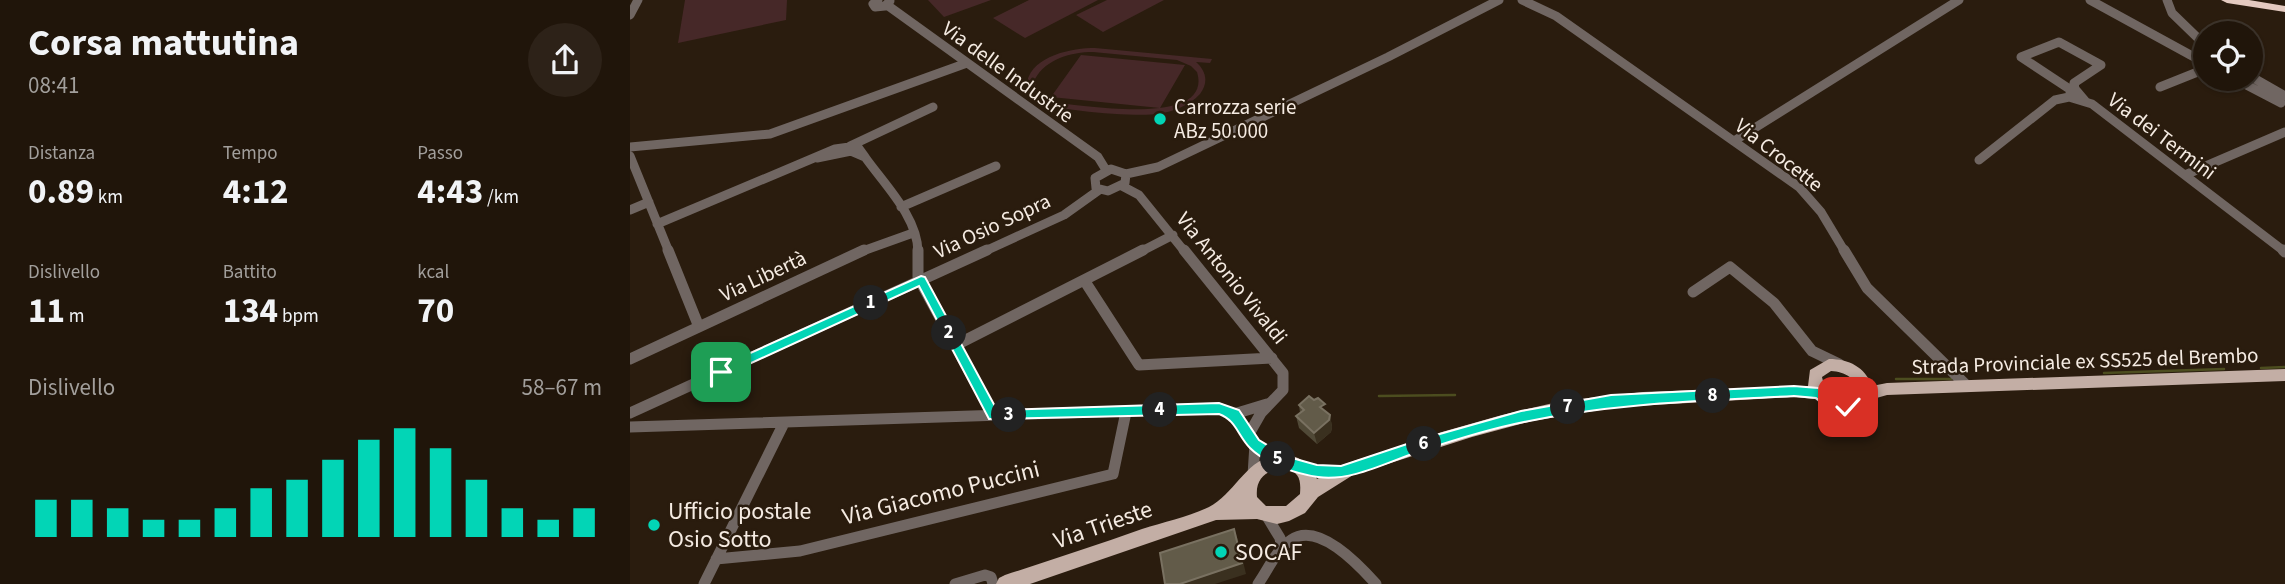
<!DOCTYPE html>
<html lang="it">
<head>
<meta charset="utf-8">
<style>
  body { margin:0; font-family:"Source Sans 3",sans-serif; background:#2d2218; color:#f1f3f6; height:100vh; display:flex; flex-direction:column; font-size:26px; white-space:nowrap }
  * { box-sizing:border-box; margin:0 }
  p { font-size:23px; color:#a29f9c }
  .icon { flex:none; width:38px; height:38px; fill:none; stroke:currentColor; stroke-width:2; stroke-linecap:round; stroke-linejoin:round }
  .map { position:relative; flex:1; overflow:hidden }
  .drawer { display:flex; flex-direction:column; background:#20150a; width:630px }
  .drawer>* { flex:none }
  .controls { position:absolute; left:1563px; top:21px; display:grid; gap:14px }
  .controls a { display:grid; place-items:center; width:70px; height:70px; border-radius:50%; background:#20150a; box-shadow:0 2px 5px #0004,0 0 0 2px #3d342b; font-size:35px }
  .pin { position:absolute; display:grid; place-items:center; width:60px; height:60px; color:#fff; margin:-30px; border-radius:14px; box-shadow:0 4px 10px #0006 }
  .km { position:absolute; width:35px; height:35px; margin:-18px; border-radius:50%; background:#222; color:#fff; font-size:19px; line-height:35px; text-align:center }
  .round { display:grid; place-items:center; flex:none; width:74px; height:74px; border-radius:37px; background:#2d2218 }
  .headline { display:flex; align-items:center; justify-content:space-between; height:119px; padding:0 28px }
  h1 { font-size:38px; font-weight:700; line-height:52px }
  .figures { display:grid; grid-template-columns:repeat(3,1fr); gap:10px; height:119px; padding:7px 28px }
  .figures div { display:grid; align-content:center }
  .figures b { font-size:35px; font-weight:700 }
  .figures small { font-size:19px; font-weight:400 }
  .figures p { font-size:19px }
  .chart { height:196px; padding:14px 28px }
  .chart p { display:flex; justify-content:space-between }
  .chart svg { width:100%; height:126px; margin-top:7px; stroke:#02d5b6; stroke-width:6 }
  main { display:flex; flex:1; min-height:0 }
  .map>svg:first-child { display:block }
</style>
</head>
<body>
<main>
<section class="drawer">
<div class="headline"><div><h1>Corsa mattutina</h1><p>08:41</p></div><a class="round"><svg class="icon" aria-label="share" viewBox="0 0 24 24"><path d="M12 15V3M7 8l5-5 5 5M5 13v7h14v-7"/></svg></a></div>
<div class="figures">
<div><p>Distanza</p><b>0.89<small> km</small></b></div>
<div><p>Tempo</p><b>4:12</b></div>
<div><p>Passo</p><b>4:43<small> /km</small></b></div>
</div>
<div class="figures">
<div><p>Dislivello</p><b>11<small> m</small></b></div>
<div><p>Battito</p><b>134<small> bpm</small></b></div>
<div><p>kcal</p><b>70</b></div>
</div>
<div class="chart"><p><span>Dislivello</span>58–67 m</p>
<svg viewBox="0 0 160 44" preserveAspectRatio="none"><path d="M5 44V31M15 44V31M25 44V34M35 44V38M45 44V38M55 44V34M65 44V27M75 44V24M85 44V17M95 44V10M105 44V6M115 44V13M125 44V24M135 44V34M145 44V38M155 44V34"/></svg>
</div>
</section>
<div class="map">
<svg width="1655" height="584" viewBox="0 0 1655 584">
  <rect width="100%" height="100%" fill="#2a1c0e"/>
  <path fill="#462828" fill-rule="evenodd" d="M 55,0 L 157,0 L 156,20 L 48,43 Z
    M 298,0 L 361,0 L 314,17 Z
    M 399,0 L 468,0 L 395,38 L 363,18 Z
    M 477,0 L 534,0 L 473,32 L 446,15 Z
    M 465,48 L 582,59 L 580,63 L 566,62 C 576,71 579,82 570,94 C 559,106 542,112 527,114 C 507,117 420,111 405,100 C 399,96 396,89 397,82 C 403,55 443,48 465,48 ZM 463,52 L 547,60 L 561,66 L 567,72 C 584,128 453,105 428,103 L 417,100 L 406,91 L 405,79 C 416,59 441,52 463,52 Z
    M 451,55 L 555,65 L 530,108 L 421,97 Z"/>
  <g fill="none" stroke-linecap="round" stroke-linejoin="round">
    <path stroke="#4c4d1f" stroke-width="2.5" d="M 1631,368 L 1655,367
      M 1474,373 L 1594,369
      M 1266,379 L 1321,379
      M 749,396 L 825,395"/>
    <path stroke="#706662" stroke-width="9" d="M 248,0 L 243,4 L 245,7 L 255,6 L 260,1
      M 892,0 L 926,16 L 1169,187 L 1191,212 L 1215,252
      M 1460,0 L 1575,63
      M 1537,0 L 1542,13 L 1575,45
      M 257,5 L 468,157 L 476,170
      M 0,15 L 8,0
      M 1620,76 L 1655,96
      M 1605,79 L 1651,103
      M 1530,87 L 1575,69
      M 1439,97 L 1441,90 L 1391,57 L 1429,42 L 1471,65 L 1444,83 L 1445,89 L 1456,102
      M 1104,141 L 1329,0
      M 220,146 L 303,107
      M 0,147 L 140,134 L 337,63
      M 0,156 L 39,252
      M 235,157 C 254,184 288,217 288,252
      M 1349,160 L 1425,100 L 1439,97 L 1462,104 L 1655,252
      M 481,169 L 496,174 L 495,183 L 478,191 L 466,188 L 465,178 Z
      M 496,174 L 528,167 L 758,57 L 869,0
      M 1555,175 L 1655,132
      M 492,186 L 509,195 L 555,252
      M 271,207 L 366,166
      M 0,210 L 19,202
      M 27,224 L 205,149 L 227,146 L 235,157 L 221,151 L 187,158
      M 230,252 L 283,233
      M 353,252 L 434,215 L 469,190
      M 510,252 L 543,235"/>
    <path stroke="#706662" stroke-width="11" d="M 38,250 L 69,327
      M 288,250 L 288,277 L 363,415
      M 554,250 L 653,373 L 653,390 L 631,413 L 619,434
      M 1214,250 L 1237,288 L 1337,386
      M 1653,250 L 1655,252
      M 454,280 L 509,365 L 642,358
      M 1063,292 L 1100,267 L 1144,303 L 1182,351 L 1209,364
      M 326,345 L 513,250
      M 0,359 L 234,250
      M 0,413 L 357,250
      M 604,414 L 637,404
      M 0,427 L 589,408 L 604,414 L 625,444 L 651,460
      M 623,475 L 625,444
      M 636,515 L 650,538 L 652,550
      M 86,559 L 170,551 L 483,474 L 496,412
      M 74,584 L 154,423
      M 325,584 L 355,575 L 361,577 L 363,584
      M 628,584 C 638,570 646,550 661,540 C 688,521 729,565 746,584"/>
    <path fill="#c3aea5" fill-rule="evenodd" d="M 1199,359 C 1219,359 1235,367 1242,386 L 1257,383 L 1655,369 L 1655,381 L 1257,395 L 1243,399 L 1232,409 L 1215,413 L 1195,407 L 1185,399 L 1164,397 L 988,407 L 902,421 L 842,437 L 723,475 L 688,497 L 675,513 L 659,521 L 647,524 L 627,519 L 586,520 L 400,584 L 366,584 L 369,578 L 375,575 C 421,560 467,545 512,529 C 534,522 558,517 579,507 C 604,494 616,460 645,455 C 665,452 679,461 687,479 L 712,465 L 812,432 L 872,415 L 932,401 L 1013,392 L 1178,386 L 1180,370 ZM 1201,371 C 1215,372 1227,378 1228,393 L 1223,399 L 1208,399 L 1195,389 L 1192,377 ZM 654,468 C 670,472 671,480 670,494 L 656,506 L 636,506 L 627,497 C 625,478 637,470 654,468 Z"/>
    <path fill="#e4cac0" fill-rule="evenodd" d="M 1591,0 L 1619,0 L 1655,6 L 1655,12 L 1597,3 Z"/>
  </g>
  <path fill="#504937" d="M 669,405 L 696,412 L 700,415 L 702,427 L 701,432 L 687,444 L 669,428 L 666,416 L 670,413 Z"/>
  <path fill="#3a301f" d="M 700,415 L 702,427 L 701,432 L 687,444 L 684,433 Z
    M 604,529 L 608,540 L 616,574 L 585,584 L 550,584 Z"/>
  <path fill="#625b49" stroke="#797161" stroke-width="2" d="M 679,396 L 684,400 L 688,398 L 695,404 L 690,407 L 700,415 L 699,420 L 684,433 L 666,416 L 674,410 L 669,405 Z
    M 604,529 L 612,563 L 550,584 L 535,584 L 530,553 Z"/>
  <path fill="#02d5b6" stroke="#fff" stroke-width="2" d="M 291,276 L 295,277 L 367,410 L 589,403 L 609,410 L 629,440 L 655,456 L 687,465 L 711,466 L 792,439 L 891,411 L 981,395 L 1164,386 L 1188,388 L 1206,399 L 1223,403 L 1225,407 L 1218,412 L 1199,408 L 1186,398 L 1164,396 C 1073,401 983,403 894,422 C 859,429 824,440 791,451 C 759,461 722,482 688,477 C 667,474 636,464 620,448 C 608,436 606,420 589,414 L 359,419 L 289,286 L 95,375 L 91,376 L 85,372 L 87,368 Z"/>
  <g fill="#02d5b6" stroke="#2a1c0e" stroke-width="2.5">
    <circle cx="530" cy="119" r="7"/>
    <circle cx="24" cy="525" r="7"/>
    <circle cx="591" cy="552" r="7"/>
  </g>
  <g text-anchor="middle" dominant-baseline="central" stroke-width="5" stroke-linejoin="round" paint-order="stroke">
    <g font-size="21" fill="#f5ebe2" stroke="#2a1c0e">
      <text transform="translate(378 72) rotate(36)">Via delle Industrie</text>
      <text transform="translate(1532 136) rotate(37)">Via dei Termini</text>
      <text transform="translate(1149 155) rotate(38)">Via Crocette</text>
      <text transform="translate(362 226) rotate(-25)">Via Osio Sopra</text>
      <text transform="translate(133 276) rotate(-25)">Via Libertà</text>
      <text transform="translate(602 278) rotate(51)">Via Antonio Vivaldi</text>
      <text transform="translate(1455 361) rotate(-2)">Strada Provinciale ex SS525 del Brembo</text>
    </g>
    <g font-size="21" fill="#f5ebe2" stroke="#2a1c0e" text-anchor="start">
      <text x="544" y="107">Carrozza serie<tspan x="544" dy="24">ABz 50.000</tspan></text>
    </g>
    <g font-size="24" fill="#f5ebe2" stroke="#2a1c0e">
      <text transform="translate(311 493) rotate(-14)">Via Giacomo Puccini</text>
      <text transform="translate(473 525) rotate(-19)">Via Trieste</text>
    </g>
    <g font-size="24" fill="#f5ebe2" stroke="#2a1c0e" text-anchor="start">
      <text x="38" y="511">Ufficio postale<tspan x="38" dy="28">Osio Sotto</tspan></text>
      <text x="605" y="552">SOCAF</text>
    </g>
  </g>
</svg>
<div class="controls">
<a><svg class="icon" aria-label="locate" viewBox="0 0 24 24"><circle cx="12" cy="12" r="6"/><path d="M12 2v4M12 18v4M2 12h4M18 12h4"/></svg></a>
</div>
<div class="pin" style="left:91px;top:372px;background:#1e9e55"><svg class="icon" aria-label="arrive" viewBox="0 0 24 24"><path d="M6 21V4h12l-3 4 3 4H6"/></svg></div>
<div class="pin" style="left:1218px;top:407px;background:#d93025"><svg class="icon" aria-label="check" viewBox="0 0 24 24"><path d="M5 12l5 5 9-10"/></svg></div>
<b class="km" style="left:241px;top:303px">1</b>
<b class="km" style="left:319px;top:333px">2</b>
<b class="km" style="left:379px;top:415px">3</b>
<b class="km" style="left:530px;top:410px">4</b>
<b class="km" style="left:648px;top:459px">5</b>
<b class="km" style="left:794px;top:444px">6</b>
<b class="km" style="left:938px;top:407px">7</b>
<b class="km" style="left:1083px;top:396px">8</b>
</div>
</main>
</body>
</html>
